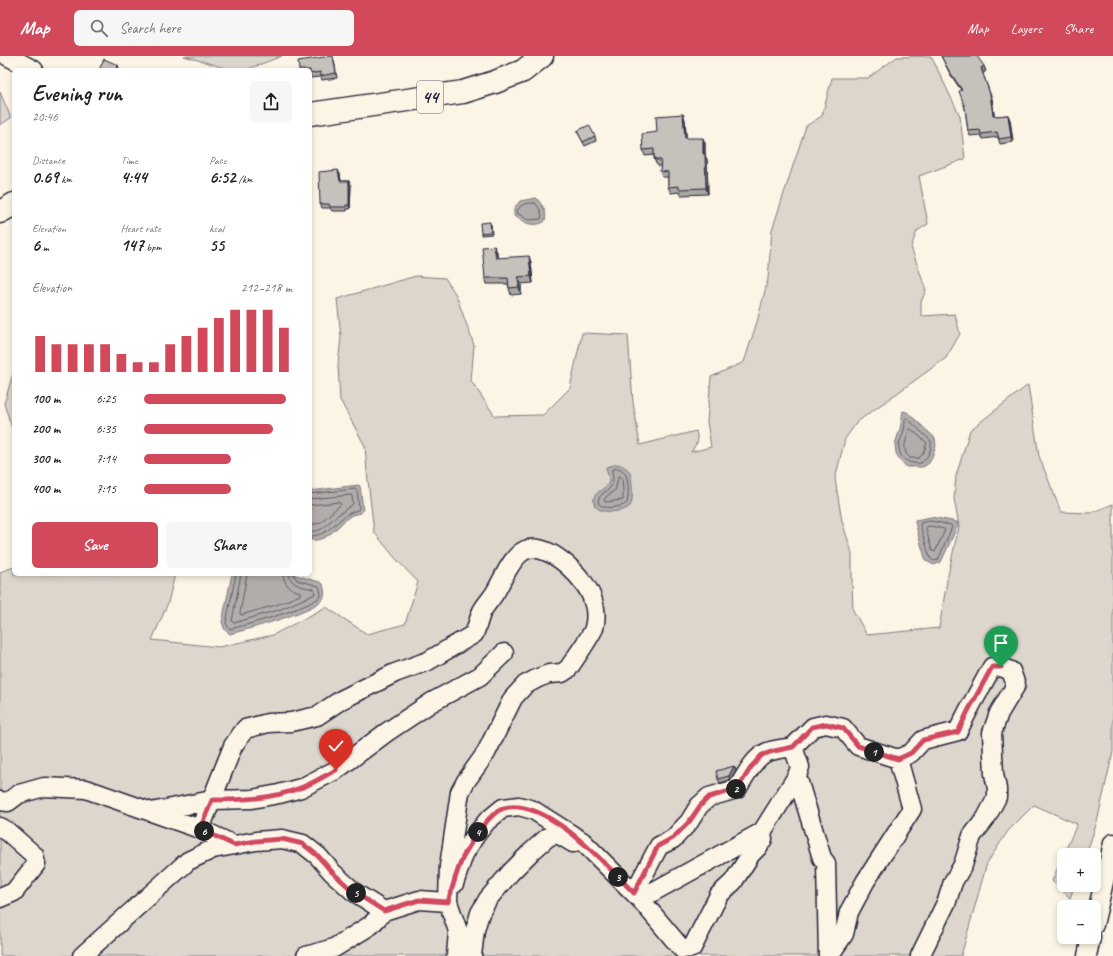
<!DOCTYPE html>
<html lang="en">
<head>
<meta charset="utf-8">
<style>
  body { margin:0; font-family:Caveat,sans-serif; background:#f6f6f6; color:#202124; height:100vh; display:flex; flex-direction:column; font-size:15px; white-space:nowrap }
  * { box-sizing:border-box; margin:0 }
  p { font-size:13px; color:#757577 }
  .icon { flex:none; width:22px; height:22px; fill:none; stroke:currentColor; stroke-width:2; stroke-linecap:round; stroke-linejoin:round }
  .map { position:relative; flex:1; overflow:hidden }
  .side { position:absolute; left:12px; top:12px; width:300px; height:508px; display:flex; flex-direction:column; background:#fff; border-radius:6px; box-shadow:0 2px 6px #0003 }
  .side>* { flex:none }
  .tools { position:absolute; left:1057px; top:792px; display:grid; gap:8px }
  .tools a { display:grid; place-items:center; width:44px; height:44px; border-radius:6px; background:#fff; box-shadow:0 2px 6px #0003; font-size:20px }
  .pin { position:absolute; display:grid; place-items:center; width:34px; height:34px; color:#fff; margin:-41px -17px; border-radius:50% 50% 50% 0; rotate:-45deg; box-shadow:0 0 4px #0007 }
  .pin .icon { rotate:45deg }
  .km { position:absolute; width:20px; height:20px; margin:-10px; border-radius:50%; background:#222; color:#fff; font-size:11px; line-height:20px; text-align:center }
  .round { display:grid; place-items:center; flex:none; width:42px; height:42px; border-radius:6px; background:#f6f6f6 }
  .overview { display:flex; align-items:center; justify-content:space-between; height:68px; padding:0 20px }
  h1 { font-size:22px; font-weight:800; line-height:30px }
  .stats { display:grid; grid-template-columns:repeat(3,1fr); gap:6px; height:68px; padding:4px 20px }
  .stats div { display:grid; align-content:center }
  .stats b { font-size:17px; font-weight:800 }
  .stats small { font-size:11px; font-weight:400 }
  .stats p { font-size:11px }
  .chart { height:112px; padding:8px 20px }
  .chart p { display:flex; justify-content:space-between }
  .chart svg { width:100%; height:72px; margin-top:4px; stroke:#d1495b; stroke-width:6 }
  .action { display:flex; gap:8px; margin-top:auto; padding:8px 20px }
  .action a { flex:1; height:46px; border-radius:6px; background:#d1495b; color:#fff; font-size:16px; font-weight:800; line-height:46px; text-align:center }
  .action a+a { background:#f6f6f6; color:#202124 }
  ul { padding:0 20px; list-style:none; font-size:13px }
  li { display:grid; grid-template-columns:64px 48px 1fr; align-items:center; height:30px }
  li i { height:10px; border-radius:5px; background:#d1495b }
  header { display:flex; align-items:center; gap:24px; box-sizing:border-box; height:56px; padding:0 20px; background:#d1495b; color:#fff }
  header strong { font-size:19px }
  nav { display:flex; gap:22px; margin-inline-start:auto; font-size:14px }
  .search { width:280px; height:36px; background:#f6f6f6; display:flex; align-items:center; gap:10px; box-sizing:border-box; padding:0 14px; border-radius:6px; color:#757577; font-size:15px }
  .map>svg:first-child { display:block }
</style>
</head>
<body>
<header>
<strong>Map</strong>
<div class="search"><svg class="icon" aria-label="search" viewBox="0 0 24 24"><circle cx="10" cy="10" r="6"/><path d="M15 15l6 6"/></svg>Search here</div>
<nav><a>Map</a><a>Layers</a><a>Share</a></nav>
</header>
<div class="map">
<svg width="1113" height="900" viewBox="0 0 1113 900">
  <rect width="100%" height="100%" fill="#fcf5e5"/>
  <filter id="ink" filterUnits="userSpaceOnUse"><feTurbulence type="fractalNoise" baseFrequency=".025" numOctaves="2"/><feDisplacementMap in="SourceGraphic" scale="8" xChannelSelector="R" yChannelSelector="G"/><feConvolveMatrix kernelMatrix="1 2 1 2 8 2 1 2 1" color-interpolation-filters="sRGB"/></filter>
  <g filter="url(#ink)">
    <path fill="#dcd6cc" stroke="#7f7c84" d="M 184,0 L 282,0 L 246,14 L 232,14 Z
      M 931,0 L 960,60 L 965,103 L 919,120 L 928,168 L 917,175 L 911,191 L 926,234 L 921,246 L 921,260 L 955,258 L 960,278 L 946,302 L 857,366 L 845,383 L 835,423 L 842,465 L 852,497 L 852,526 L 853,554 L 867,579 L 939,572 L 948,519 L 959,470 L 954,443 L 956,420 L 970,374 L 1028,329 L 1039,400 L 1061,456 L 1091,457 L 1113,448 L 1113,696 L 1097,766 L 1086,799 L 1064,799 L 1064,829 L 1075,829 L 1070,842 L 1052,825 L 1077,768 L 1034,749 L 1008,775 L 987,807 L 961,900 L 0,900 L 0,516 L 14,511 L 14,518 L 175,518 L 168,547 L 152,584 L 219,591 L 273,579 L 326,551 L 367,578 L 405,568 L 418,526 L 396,503 L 374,476 L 367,416 L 365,390 L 340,344 L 338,309 L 341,281 L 337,243 L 416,220 L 445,222 L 456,239 L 474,289 L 471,325 L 495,360 L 543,359 L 570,332 L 582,277 L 628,279 L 633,346 L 640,389 L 696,375 L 698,385 L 691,396 L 711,391 L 707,366 L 711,321 L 744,306 L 757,266 L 768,223 L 772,174 L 806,70 L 822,60 L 832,22 L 868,22 L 897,1 Z
      M 0,36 L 11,62 L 0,69 Z
      M 14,314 L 14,378 L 4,348 Z"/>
    <path fill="#b2adab" stroke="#78757e" d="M 536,142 C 542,148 549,158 544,166 C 532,172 524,166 514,160 L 514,152 L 520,145 Z
      M 903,355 L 907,356 L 935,382 L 936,390 L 932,402 L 929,407 L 923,411 L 907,411 L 900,405 L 896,397 L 895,388 L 900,373 Z
      M 618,408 C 623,410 628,412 630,417 C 632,423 634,445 630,450 C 624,457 596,459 594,447 C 592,436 603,435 608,428 C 611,422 606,416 606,411 Z
      M 358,429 L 360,430 L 363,453 L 361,457 C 358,458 355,458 352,459 C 339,467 328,487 310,484 L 310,435 Z
      M 931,461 L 957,466 L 958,469 L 941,506 L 934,509 L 926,505 L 920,485 L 915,466 L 915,464 Z
      M 232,518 L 292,518 L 320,526 L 323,528 C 324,533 326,539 323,543 C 313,556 248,573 230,578 L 225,574 L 222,566 Z"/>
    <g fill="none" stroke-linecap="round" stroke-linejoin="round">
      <path stroke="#5c5a68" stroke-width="1" d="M 535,147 C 539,151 543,158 541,163 L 528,164 L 517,157 C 518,148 527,147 535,147 Z
        M 907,362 L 931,385 C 932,393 928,402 921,407 C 910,409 898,403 899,389 C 900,384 903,379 904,374 C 905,370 905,367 905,364 Z
        M 911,373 L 927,387 L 923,398 L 919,402 L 910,402 C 900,393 907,384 909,374 Z
        M 617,412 C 618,412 623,414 623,415 C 629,419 629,440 627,447 C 621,452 603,454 598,447 C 599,435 609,437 612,428 C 614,424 612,418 612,414 Z
        M 619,420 L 622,422 L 623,434 L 623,444 L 605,446 L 604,444 L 606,441 L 615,434 Z
        M 310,438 L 355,433 L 357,435 L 359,452 L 358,454 C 339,458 330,481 310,480
        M 310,443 L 351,439 L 352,440 L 353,448 L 335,461 L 323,472 L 317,475 L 310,475
        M 310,449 L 339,446 L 341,448 L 320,467 L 310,469
        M 931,465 L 951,469 L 952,471 L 938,504 L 934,505 L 930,502 L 920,469 L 921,467 Z
        M 931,470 L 944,473 L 945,474 L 935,496 L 932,495 L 926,473 L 927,471 Z
        M 236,518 L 226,567 L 228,571 L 230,573 C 243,570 317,550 321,539 C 321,537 320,532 319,530 L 297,524 L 295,521 L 294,518
        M 241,518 L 232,565 L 234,567 L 281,553 L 315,538 L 314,533 C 304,531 290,530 289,518
        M 247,518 L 240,557 L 241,559 L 279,548 L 300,539 L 300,536 C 290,533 284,529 283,518"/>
      <defs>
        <path id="minor" d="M 7,0 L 34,14
          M 898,703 L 911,697 L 923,684 L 958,675 L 968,655 L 992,611 L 1001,611 L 1011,615 L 1016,629 L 999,657 L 992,677 L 994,718 L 997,733 L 997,741 L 986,762 L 972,780 L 963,809 L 953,826 L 947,845 L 920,900
          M 797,720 L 800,711 L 793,691 L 813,671 L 826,668 L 843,672 L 858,690 L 898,703 L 912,753 L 865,826 L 849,856 L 844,878 L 829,900
          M 0,745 L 8,746 L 19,738 L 44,731 L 86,733 L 200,773 L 234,789
          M 151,756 L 212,744 L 252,743 L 279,738 L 301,732 L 336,714 L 387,676 L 432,646 L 480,620 L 504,597
          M 0,771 L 8,776 L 34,799 L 36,808 L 14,836 L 0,842
          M 200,773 L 233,690 L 245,673 L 268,667 L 291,666 L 317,660 L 341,644 L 395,617 L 428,605 L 474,578 C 477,571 479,562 482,555 C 486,548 492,542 496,535 C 503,523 514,495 529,493 C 551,488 588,524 593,545 C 596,553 596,564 594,572 C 593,577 572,607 568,613 L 562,617 L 549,618 L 538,622 L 525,629 L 513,642 L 486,697 L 466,725 L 460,736 L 449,810 L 448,846 L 458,875 L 456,900
          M 454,828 L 464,798 L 475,780 L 487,765 L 503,752 L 519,750 L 533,754 L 582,785 L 640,843 L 682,893 L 692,892 L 719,839 L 733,826 L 751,798 L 758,791 L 763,783 L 762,776 L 797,720 L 822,802 L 826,807 L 828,900
          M 634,837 L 659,790 L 673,783 L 689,766 L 699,750 L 709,741 L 737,733 C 744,722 751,707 762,699 C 770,693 784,693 793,691
          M 640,843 L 762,776
          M 1094,869 L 1113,787
          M 82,900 L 188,805 L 213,793 L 256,785 L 282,783 L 303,788 L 318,800 L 332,816 L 354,836 L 384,855 L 419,844 L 448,846
          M 306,900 L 334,892 L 371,869 L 384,855
          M 472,900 L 475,874 L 480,857 L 488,843 L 511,816 L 530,797 L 548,781 L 558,778 L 573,787
          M 1087,900 L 1091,881"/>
        <path id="major" d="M 310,58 L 463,36 L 495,26 L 523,15 L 542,0
          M 0,156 L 14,148"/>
      </defs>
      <use href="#minor" stroke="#22223b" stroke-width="21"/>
      <use href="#major" stroke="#22223b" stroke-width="25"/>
      <use href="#minor" stroke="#fcf5e5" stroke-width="18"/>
      <use href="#major" stroke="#fcf5e5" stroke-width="22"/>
    </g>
    <path fill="#aaa6a1" stroke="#22223b" d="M 941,0 L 967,0 L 986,15 L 983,18 L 992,43 L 994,59 L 996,60 L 1008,59 L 1010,64 L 1013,86 L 1000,88 L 998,81 L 983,83 L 981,79 L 970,80 L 968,75 L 965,52 L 961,34 L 950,18 Z
      M 334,4 L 337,22 L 322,24 L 321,21 L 310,22 L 310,14 Z
      M 683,58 L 685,64 L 686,82 L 705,87 L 705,99 L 707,104 L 708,138 L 681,139 L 680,136 L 671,137 L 668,131 L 668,121 L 662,121 L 660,115 L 661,110 L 658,110 L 657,108 L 656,108 L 654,102 L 654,99 L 645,100 L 643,94 L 657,76 Z
      M 577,75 L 595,80 L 596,85 L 585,90 Z
      M 340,118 L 341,125 L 349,125 L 351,129 L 350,153 L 347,153 L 347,155 L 332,155 L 330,152 L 322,152 L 320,148 Z
      M 491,168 L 492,178 L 481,179 L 481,177 Z
      M 494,190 L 497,196 L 497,202 L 531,206 L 533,227 L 521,228 L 521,238 L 511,239 L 509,232 L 508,228 L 487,228 L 485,222 Z
      M 736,714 L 730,724 L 720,727 L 718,723 Z"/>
    <path fill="#8b8783" stroke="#22223b" d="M 118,9 L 119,11 L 117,14 L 116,14 Z
      M 984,10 L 986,15 L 983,18 L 981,12 Z
      M 990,38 L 992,43 L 995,64 L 993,59 Z
      M 683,58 L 685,64 L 687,88 L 685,82 Z
      M 1008,59 L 1010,64 L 1013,86 L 1011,81 Z
      M 703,82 L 705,87 L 705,99 L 707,104 L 708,138 L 706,132 Z
      M 338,114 L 340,118 L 341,129 L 340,125 Z
      M 349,125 L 351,129 L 350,153 L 349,149 Z
      M 494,190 L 497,196 L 498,209 L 496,202 Z
      M 529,200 L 531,206 L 533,227 L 531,220 Z
      M 518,221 L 521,228 L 521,238 L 519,231 Z
      M 734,710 L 736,714 L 730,724 L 729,720 Z"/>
    <path fill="#c6c1bb" stroke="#22223b" d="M 331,0 L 333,0 L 336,17 L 320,20 L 320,16 L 310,18 L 310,14 L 299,14 L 298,5 Z
      M 941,0 L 977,0 L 984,10 L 981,12 L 990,38 L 993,59 L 995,59 L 996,60 L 1008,59 L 1011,81 L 999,83 L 997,76 L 981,78 L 980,74 L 968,75 L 965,52 L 959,35 L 962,34 L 948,13 Z
      M 104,3 L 118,9 L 116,14 L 99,14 Z
      M 683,58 L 685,82 L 703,82 L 703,98 L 705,98 L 706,132 L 679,133 L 679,130 L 668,131 L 668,116 L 660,115 L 661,104 L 656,104 L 656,102 L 654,102 L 654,93 L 643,94 L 642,78 L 657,76 L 656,60 Z
      M 589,69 L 595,80 L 583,86 L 577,75 Z
      M 338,114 L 340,125 L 349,125 L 349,149 L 346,149 L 346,151 L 330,151 L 329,148 L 320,148 L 319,116 Z
      M 490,166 L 491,176 L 481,177 L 480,167 Z
      M 494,190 L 496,202 L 529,200 L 531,220 L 518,221 L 519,231 L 509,232 L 508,222 L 485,222 L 482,191 Z
      M 734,710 L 729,720 L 718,723 L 716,715 Z"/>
  </g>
  <g fill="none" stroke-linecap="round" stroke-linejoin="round" filter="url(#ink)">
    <defs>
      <path id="route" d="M 336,714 C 324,720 312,728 300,732 C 272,743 242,744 212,744 L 200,773 L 234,789 L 256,785 L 282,783 L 303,788 L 318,800 L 332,816 L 354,836 L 384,855 L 419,844 L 448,846 C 453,830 457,812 465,797 C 472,784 490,756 504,752 C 546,740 607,810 634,837 L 658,790 L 673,782 L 689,766 L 700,750 L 709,741 L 737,733 L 752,710 L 762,699 L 774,695 L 793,691 L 812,671 L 826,668 L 843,672 L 858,690 L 898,703 L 911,697 L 923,684 L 958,676 L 968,655 L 992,611 L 1001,611"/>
    </defs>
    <use href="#route" stroke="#fff" stroke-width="8"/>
    <use href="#route" stroke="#d1495b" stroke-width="5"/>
  </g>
  <g text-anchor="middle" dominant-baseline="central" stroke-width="3.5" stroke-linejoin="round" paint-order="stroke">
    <rect fill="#fcf5e5" stroke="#63616e" stroke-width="1" x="417" y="25" width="26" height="32" rx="3"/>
    <g font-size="18" font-weight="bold" fill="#22223b">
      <text x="430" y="41">44</text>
    </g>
  </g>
</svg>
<div class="tools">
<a>+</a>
<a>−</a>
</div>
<div class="pin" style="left:1001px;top:611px;background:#1e9e55"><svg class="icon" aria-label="arrive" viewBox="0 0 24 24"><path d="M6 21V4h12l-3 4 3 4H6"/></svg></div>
<div class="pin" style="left:336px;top:714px;background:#d93025"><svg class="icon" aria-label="check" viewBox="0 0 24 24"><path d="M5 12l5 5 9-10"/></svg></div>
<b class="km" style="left:874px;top:696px">1</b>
<b class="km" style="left:736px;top:733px">2</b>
<b class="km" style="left:618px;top:821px">3</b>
<b class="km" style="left:478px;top:776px">4</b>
<b class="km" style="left:356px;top:837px">5</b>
<b class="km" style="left:204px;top:775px">6</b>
<section class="side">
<div class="overview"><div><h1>Evening run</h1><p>20:46</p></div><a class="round"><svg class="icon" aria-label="share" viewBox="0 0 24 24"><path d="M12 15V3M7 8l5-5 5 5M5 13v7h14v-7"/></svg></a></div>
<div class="stats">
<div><p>Distance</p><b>0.69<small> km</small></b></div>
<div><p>Time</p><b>4:44</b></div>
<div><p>Pace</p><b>6:52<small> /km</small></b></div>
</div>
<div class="stats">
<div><p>Elevation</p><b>6<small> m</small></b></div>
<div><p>Heart rate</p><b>147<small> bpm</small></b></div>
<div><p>kcal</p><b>55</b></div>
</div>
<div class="chart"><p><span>Elevation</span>212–218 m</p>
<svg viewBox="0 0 160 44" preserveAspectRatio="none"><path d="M5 44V22M15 44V27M25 44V27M35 44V27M45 44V27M55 44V33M65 44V38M75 44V38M85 44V27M95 44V22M105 44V17M115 44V11M125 44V6M135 44V6M145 44V6M155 44V17"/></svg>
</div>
<ul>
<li><b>100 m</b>6:25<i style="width:96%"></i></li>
<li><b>200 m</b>6:35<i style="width:87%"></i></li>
<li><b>300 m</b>7:14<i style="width:59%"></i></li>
<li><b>400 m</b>7:15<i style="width:59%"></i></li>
</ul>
<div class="action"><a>Save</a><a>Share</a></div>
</section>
</div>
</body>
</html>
